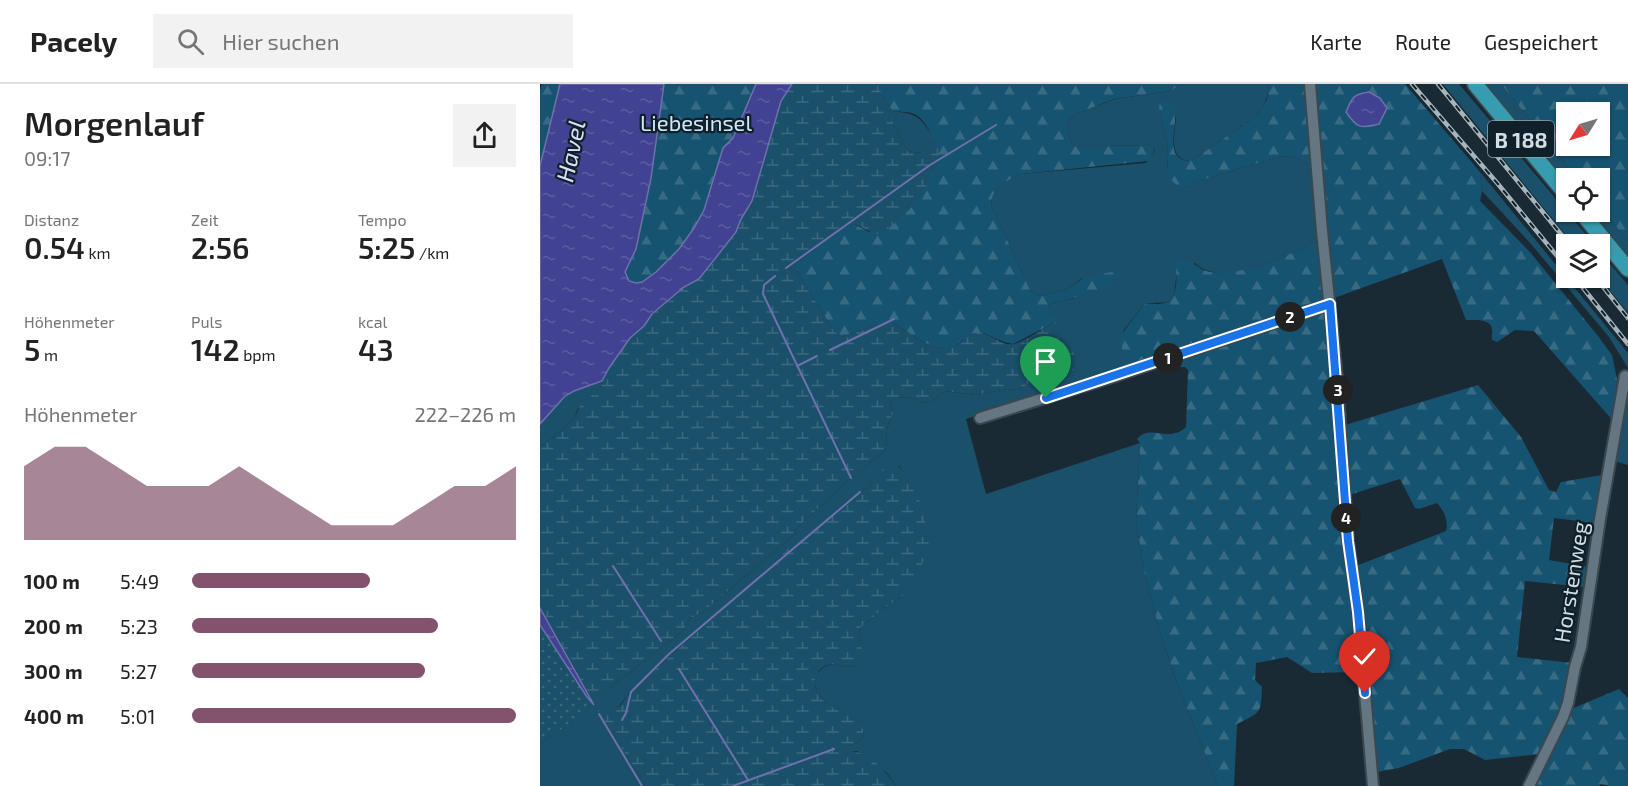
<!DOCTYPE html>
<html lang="de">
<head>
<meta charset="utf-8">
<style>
  body { margin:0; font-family:"Exo 2",sans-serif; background:#f2f2f2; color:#222; height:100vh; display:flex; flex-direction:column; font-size:22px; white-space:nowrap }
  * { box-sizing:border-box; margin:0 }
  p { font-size:20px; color:#767676 }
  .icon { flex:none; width:33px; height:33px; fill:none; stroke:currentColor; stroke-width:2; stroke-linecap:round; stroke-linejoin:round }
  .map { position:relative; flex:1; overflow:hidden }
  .details { display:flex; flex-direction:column; background:#fff; width:540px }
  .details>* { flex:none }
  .needle { width:39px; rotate:233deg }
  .buttons { position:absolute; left:1016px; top:18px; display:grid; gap:12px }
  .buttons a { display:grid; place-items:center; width:54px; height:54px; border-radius:0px; background:#fff; box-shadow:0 2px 4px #0004; font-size:30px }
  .pin { position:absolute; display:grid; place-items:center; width:51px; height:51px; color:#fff; margin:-62px -26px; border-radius:50% 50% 50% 0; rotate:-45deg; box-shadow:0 0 6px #0007 }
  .pin .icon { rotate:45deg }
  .km { position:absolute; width:30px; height:30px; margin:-15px; border-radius:50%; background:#222; color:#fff; font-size:16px; line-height:30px; text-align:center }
  .round { display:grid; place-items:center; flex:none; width:63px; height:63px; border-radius:0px; background:#f2f2f2 }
  .head { display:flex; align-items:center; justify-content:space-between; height:102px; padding:0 24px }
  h1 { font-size:33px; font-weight:600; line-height:45px }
  .metrics { display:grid; grid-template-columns:repeat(3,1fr); gap:9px; height:102px; padding:6px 24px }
  .metrics div { display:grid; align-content:center }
  .metrics b { font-size:30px; font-weight:600 }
  .metrics small { font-size:16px; font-weight:400 }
  .metrics p { font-size:16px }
  .chart { height:168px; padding:12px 24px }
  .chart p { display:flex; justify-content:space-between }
  .chart svg { width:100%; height:108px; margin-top:6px; fill:#83536d; opacity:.7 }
  ul { padding:0 24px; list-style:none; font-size:20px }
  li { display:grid; grid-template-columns:96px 72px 1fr; align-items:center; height:45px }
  li i { height:15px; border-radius:8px; background:#83536d }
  header { display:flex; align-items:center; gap:36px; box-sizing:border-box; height:84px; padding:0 30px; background:#fff; border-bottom:2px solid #e0e0e0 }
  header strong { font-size:28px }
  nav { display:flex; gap:33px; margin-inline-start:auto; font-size:21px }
  .search { width:420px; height:54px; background:#f2f2f2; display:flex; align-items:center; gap:15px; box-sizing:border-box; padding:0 21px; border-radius:0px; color:#767676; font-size:22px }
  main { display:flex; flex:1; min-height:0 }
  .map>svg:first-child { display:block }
</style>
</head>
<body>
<header>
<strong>Pacely</strong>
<div class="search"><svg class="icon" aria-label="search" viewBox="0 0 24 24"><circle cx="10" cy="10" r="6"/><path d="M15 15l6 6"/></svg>Hier suchen</div>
<nav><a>Karte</a><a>Route</a><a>Gespeichert</a></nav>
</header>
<main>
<section class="details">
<div class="head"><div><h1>Morgenlauf</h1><p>09:17</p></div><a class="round"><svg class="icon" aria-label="share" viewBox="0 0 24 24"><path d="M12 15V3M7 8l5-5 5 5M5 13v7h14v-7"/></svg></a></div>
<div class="metrics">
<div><p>Distanz</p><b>0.54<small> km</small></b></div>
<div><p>Zeit</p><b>2:56</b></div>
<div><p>Tempo</p><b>5:25<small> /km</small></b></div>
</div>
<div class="metrics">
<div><p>Höhenmeter</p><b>5<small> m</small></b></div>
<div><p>Puls</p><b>142<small> bpm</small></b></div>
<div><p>kcal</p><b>43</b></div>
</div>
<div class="chart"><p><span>Höhenmeter</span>222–226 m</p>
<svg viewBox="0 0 160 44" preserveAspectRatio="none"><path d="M0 44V14L10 6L20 6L30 14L40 22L50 22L60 22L70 14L80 22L90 30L100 38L110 38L120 38L130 30L140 22L150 22L160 14V44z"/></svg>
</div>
<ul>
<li><b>100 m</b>5:49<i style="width:55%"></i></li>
<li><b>200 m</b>5:23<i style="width:76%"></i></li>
<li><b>300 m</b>5:27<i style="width:72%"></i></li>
<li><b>400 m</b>5:01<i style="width:100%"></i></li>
</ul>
</section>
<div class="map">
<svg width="1088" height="702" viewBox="0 0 1088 702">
  <defs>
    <pattern id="forest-firs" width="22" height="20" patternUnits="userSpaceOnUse" patternTransform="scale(1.5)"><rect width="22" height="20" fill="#165370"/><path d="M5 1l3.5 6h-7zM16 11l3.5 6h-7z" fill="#376b84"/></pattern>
    <pattern id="wetland-marsh" width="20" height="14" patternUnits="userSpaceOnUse" patternTransform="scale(1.5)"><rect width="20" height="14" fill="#1b506b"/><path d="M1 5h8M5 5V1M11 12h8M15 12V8" fill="none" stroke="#3b6980"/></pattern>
    <pattern id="garden-dots" width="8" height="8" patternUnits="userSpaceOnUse" patternTransform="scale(1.5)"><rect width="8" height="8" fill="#1b506b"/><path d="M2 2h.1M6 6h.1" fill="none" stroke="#3b6980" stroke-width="1.8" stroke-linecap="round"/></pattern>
    <pattern id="water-ripples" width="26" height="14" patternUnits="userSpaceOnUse" patternTransform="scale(1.5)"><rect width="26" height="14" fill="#424292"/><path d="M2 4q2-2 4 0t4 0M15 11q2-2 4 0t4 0" fill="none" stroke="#5c5da1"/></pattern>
  </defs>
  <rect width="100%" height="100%" fill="#192a34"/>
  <path fill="#1b506b" d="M 643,0 L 729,0 C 728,12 725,20 719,30 L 657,73 L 647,77 C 628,72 635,49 636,33 L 620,31 L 628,62 L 627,71 L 628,87 L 645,104 L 665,95 L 738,73 L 752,72 L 773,82 L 779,157 C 750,170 682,206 655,179 L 636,193 C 634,226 628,216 604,220 L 583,247 L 585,284 L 426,335 L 446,410 L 600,359 L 596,436 L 603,482 L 619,545 L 636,596 L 678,702 L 356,702 L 347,689 L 317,667 L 308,668 L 306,666 L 306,663 C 310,661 315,661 319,658 C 321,656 322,654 323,651 C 327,635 300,630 291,623 C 284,617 276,610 275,600 C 275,595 276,591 279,588 C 291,572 306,589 318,580 C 327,572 317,554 320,544 L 343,525 L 362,513 L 376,404 L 359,382 L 331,398 L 328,404 L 312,413 L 260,458 L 242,470 L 240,474 L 91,607 L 79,622 L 76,623 L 72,621 L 57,626 L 106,702 L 0,702 L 0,659 L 51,625 L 47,613 L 54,621 L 68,605 L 144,546 L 148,537 L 151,534 L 163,528 L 254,451 L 256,445 L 292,411 L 347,364 C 346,350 346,343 353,330 L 350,320 L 353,313 L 373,314 L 384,319 L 390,318 L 405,307 L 436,311 L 467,305 L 477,306 L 483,304 L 490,298 L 520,285 L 534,286 L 508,223 L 512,219 L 536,214 L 542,194 L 526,206 L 500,212 L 491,208 L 452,123 C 448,106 469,95 481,90 L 606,79 L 615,66 L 613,62 C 598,62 584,61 570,62 C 560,62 547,68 537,63 C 531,60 529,53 528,47 C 527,40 528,35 534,31 L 575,15 L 630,7 Z
    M 903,0 L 919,0 L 1054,160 L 1033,160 Z
    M 942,0 L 961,0 L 1037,94 L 1026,94 L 1026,101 Z
    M 352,27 C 380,30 379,33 395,55 C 387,69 382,70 367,67 L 352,37 Z
    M 940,88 L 1088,269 L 1088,284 L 1069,253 L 991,160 L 942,107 Z
    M 1059,121 L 1088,157 L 1088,176 L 1048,128 L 1059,128 Z
    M 1059,167 L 1088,201 L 1088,229 L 1059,193 Z
    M 62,297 L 60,304 L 37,326 L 35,332 L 20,348 L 0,363 L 0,340 L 25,312 L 34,307 Z
    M 1088,309 L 1088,381 L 1074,377 Z"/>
  <path fill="url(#forest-firs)" fill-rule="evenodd" d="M 2,0 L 20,0 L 0,82 L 0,6 Z
    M 124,0 L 216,0 L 193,54 L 183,64 L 164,126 L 154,144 L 139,165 L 116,188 L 102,198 L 96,199 L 89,197 L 85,188 L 111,94 Z
    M 336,0 L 643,0 L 630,7 L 574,15 L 534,31 C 528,35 527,40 528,47 C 529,53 531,60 537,63 C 547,67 560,62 570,62 C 584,61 599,62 613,62 L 615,65 L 608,77 L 481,90 C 469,95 448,106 452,123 L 491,208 L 500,212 L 526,206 L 546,192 L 573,188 L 578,191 C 572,206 528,216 512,219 L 508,223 L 516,238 L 473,260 L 464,258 L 444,249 C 436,251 427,253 421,257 C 418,259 417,262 414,263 C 396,273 365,244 349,237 L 301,253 L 293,246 L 257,187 L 257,179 L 307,139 L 312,139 L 329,148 L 386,102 L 400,73 C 396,60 388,38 376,31 C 369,27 360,28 352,27 Z
    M 729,0 L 766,0 L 773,82 L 752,72 L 738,73 L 665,95 L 645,104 L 640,104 L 631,96 L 628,87 L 627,71 L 628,62 L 620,31 L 619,22 L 621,18 L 623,16 L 631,17 C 640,36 631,48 634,65 C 635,72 641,76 647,77 L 657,73 L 719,30 L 727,15 Z
    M 774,0 L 865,0 L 940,88 L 942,107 L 940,117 L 990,168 L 1058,252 L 1072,271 L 1077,295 L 1075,339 L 994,247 L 975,246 L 957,258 L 952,256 C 951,252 953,249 952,246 C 952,234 934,236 926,236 L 902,175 L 794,214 L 780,84 Z
    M 961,0 L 1088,0 L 1088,157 L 1059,121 L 1059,94 L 1037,94 ZM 1026,28 L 1059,28 L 1059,62 L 1026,62 Z
    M 779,157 L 788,231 L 800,419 L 812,518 L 816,588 L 772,589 L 747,573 L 716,579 L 715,596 L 722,603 C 721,630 721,628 697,640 L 694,702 L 678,702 L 636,596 L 619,545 L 603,482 L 596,436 L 600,359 L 597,355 C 611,339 628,360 646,343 L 648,286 L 645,283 L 585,284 L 583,279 L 581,251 L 604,220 C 611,219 618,221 624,219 C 640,215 636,189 636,178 L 638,175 C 653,174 658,187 672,188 C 710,191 745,172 779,157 Z
    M 938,301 L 981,353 L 1009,406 L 1016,408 L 1021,398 L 1062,391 L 1055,439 L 1014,434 L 1009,476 L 1048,483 L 1045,503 L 985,497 L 977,573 L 1033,579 L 1018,631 L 1000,670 L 945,676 L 924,665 L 910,665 L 859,684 L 836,688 L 816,482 L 906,447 C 909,438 904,426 897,419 L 879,425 L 875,424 L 860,395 L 809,411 L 805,341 Z
    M 1079,605 L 1088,614 L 1088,702 L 1069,702 L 1061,700 L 1058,702 L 994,702 L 1029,626 Z"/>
  <path fill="url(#wetland-marsh)" d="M 252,0 L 336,0 L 352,27 L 352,37 L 367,67 C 382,70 386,69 395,55 L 400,73 C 389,103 368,136 338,150 C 328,148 317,139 307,139 L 257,179 L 257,187 L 293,246 L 301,253 L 349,237 C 366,245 392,270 412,264 C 420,261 425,250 435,249 C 449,246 461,263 474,260 C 483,258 506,243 516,238 L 539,279 L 537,284 L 534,286 L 529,287 L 520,285 L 490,298 L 483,304 L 477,306 L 467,305 L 436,311 L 405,307 L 390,318 L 384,319 L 373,314 L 353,313 L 350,320 L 353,330 C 346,342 346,350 347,364 L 292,411 L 256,445 L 254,451 L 163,528 L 151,534 L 148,537 L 144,546 L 68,605 L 66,612 L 54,621 L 0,524 L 0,363 L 20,348 L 35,332 L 40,322 L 60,304 L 62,297 L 69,284 L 90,254 L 104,242 L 112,231 L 144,203 L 159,195 L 196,148 L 201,135 L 212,117 L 241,17 Z
    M 352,376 L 366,390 L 376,404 L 391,459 L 385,475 L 362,513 L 343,525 L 320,544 C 317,554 328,572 318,580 C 306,589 291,572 279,587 C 275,593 274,598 276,605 C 279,612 284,618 291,622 C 300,630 326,634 323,650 C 323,653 321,656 319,658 C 315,661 310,661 306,663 L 306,666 C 310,668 315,667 320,669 C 335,675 347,689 356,702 L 106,702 L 57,626 L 68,617 L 76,623 L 80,622 L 91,607 L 240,474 L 242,470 L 253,460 L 257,460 L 260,458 L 312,413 L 328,404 L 332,396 Z"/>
  <path fill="url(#garden-dots)" d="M 0,541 L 47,613 L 52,625 L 0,659 Z"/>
  <path fill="url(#water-ripples)" stroke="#6e71ab" stroke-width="1.5" d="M 20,0 L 124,0 L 111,94 L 96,165 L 85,188 L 89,197 L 96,199 L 102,198 L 116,188 L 139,165 L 154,144 L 164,126 L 183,64 L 193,54 L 216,0 L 252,0 L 241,17 L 212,117 L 201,135 L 196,148 L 159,195 L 144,203 L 112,230 L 104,242 L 90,254 L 69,284 L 62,297 L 34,307 L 25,312 L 0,340 L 0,82 Z
    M 829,8 L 840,14 L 847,24 L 839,40 C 820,45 817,44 806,28 C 812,13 814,10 829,8 Z
    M 0,524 L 54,621 L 47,613 L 0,541 Z"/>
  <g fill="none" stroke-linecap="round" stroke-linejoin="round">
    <path stroke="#6e71ab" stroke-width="2" d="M 246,184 L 390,81 L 456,41
      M 235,192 L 224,201 L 223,210 L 311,394
      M 290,266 L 354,235
      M 257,282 L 277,272
      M 73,482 L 121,557
      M 139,585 L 208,696
      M 59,630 L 102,702
      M 82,636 L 86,629 L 91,608 L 129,570 L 320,408
      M 193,702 L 294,665"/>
    <defs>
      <path id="street" d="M 770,0 L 782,147 L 797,294 L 808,457 L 818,528 L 833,702
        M 440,334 L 572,293 L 790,220
        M 989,702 L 1023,633 L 1028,619 L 1035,583 L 1041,563 L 1060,435 L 1085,292"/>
      <path id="primary" d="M 935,0 L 1026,110
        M 1041,128 L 1088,185"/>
    </defs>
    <use href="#street" stroke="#3a474f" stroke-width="14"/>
    <use href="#primary" stroke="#3a474f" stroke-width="18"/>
    <use href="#street" stroke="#637681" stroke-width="10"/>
    <use href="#primary" stroke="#379caf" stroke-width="15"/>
    <defs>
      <path id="rail" d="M 872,0 L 958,100 L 1026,183
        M 898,0 L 1029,160
        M 1035,194 L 1088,260
        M 1056,194 L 1088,234"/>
    </defs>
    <use href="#rail" stroke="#a7b4bb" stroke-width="4.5"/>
    <use href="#rail" stroke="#10202a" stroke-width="2" stroke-dasharray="7" stroke-linecap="butt"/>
  </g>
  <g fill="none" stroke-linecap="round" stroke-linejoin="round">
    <defs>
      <path id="route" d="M 506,314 L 790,220 L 808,457 L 818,528 L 825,609"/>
    </defs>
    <use href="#route" stroke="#fff" stroke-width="12"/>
    <use href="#route" stroke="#1a73e8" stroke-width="8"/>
  </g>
  <g text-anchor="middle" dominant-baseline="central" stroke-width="4.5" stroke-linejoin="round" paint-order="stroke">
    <rect fill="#10202a" stroke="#98a5ac" stroke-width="1.5" x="948" y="37" width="66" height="36" rx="4.5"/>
    <g font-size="21" font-weight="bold" fill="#d3dee4">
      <text x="981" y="55">B 188</text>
    </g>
    <g font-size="22" fill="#d0e7f6" stroke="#10202a">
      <text x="156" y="38">Liebesinsel</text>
    </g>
    <g font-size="22" fill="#d3dee4" stroke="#10202a">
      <text transform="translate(1030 498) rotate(-81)">Horstenweg</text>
    </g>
    <g font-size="24" font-style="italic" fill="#dbdff6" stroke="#10202a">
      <text transform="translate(30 67) rotate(-78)">Havel</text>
    </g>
  </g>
</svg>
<div class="buttons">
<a><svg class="needle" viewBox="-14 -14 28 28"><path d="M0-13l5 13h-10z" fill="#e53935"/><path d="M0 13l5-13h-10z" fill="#767676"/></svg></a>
<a><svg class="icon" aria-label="locate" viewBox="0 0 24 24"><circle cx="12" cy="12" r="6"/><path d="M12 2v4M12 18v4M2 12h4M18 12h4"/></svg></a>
<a><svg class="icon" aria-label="layers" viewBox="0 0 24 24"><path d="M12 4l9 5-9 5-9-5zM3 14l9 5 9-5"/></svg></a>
</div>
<div class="pin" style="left:506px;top:314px;background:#1e9e55"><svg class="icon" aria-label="arrive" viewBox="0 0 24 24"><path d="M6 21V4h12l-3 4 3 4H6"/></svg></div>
<div class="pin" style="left:825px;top:609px;background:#d93025"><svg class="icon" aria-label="check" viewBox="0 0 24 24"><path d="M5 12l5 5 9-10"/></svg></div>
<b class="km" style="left:628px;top:274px">1</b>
<b class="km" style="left:750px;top:233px">2</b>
<b class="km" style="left:798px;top:306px">3</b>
<b class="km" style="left:806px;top:434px">4</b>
</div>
</main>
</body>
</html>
